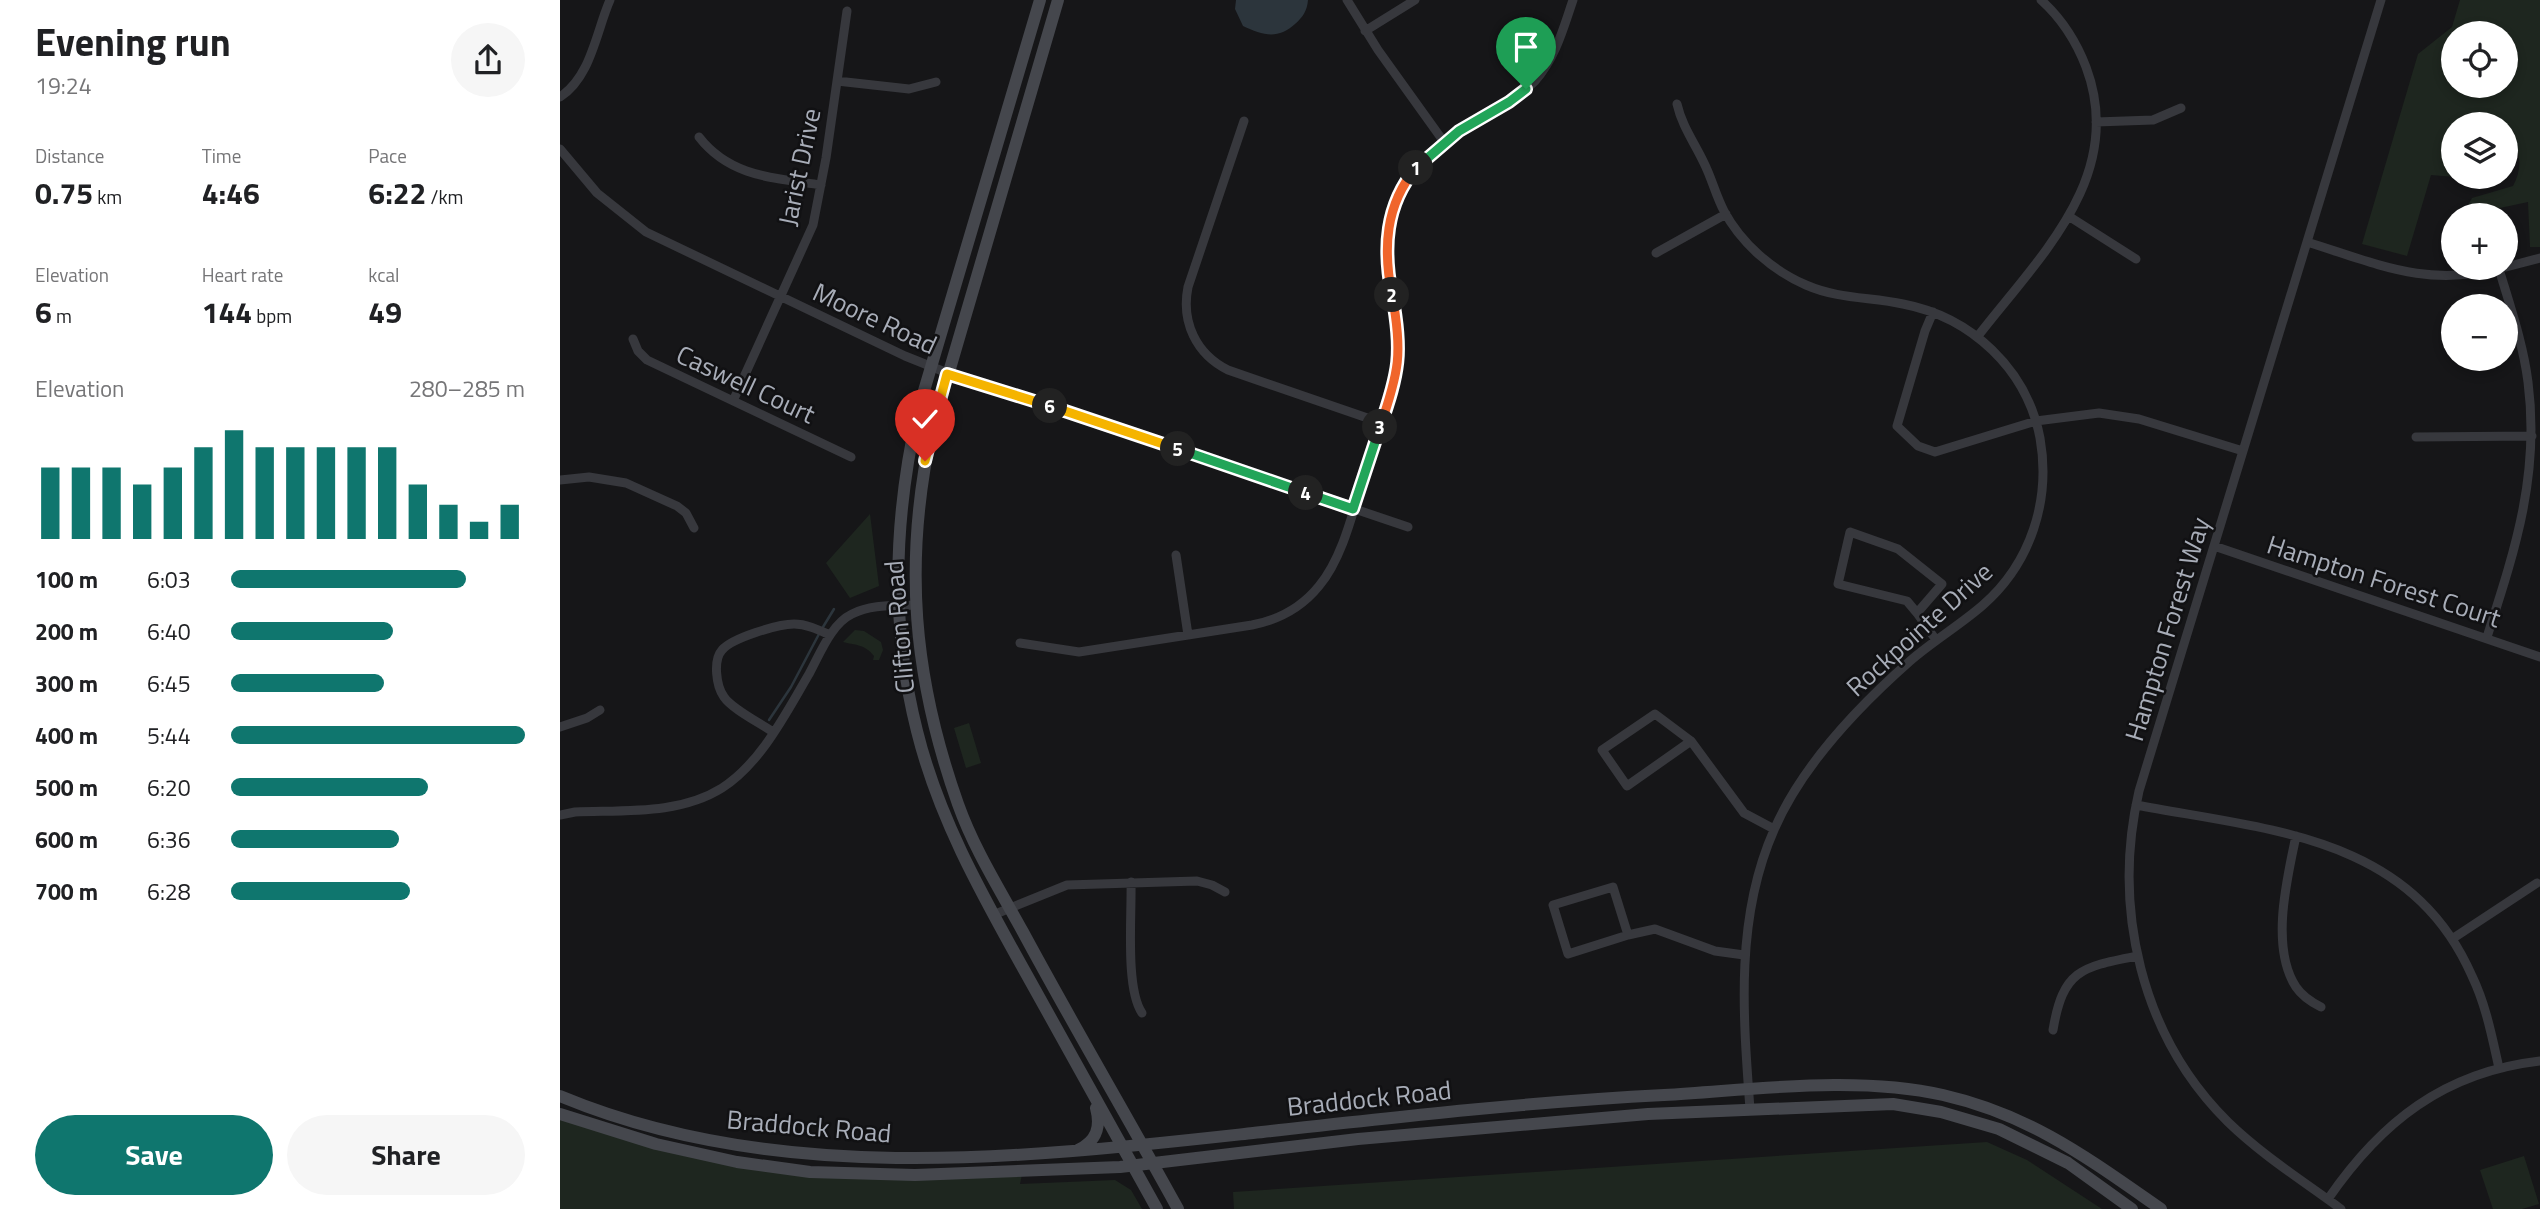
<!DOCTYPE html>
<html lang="en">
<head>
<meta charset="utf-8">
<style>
  body { margin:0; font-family:"Titillium Web",sans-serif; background:#f6f6f6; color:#202124; height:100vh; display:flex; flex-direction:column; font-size:26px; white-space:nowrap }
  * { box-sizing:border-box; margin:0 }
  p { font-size:23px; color:#757577 }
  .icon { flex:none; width:38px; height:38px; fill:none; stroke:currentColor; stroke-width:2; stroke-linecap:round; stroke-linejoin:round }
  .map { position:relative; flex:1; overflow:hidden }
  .side { display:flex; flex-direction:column; background:#fff; width:560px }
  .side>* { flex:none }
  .fabs { position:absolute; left:1881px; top:21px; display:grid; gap:14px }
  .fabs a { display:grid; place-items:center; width:77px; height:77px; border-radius:50%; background:#fff; box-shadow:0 4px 10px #0003; font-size:35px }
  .pin { position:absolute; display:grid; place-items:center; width:60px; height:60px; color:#fff; margin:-72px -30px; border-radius:50% 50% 50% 0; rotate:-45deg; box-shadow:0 0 7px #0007 }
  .pin .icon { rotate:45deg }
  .km { position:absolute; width:35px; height:35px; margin:-18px; border-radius:50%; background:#222; color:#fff; font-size:19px; line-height:35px; text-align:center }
  .round { display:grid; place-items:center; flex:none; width:74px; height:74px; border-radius:37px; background:#f6f6f6 }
  .overview { display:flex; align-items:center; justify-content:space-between; height:119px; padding:0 35px }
  h1 { font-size:38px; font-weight:700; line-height:52px }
  .stats { display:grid; grid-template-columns:repeat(3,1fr); gap:10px; height:119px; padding:7px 35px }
  .stats div { display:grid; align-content:center }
  .stats b { font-size:30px; font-weight:700 }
  .stats small { font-size:19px; font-weight:400 }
  .stats p { font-size:19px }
  .chart { height:196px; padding:14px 35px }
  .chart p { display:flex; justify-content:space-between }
  .chart svg { width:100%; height:126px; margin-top:7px; stroke:#0f766e; stroke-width:6 }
  .action { display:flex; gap:14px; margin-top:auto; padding:14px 35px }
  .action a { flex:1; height:80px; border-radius:42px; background:#0f766e; color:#fff; font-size:28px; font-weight:700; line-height:80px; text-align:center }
  .action a+a { background:#f6f6f6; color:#202124 }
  ul { padding:0 35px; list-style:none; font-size:23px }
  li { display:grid; grid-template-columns:112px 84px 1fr; align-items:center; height:52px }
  li i { height:18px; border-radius:9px; background:#0f766e }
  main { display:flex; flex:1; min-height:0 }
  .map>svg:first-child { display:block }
</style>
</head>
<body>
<main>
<section class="side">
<div class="overview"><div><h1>Evening run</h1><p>19:24</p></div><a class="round"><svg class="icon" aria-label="share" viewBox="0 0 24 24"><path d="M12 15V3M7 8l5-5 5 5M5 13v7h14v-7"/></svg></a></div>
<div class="stats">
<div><p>Distance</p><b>0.75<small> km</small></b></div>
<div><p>Time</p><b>4:46</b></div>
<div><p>Pace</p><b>6:22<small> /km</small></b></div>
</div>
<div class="stats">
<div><p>Elevation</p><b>6<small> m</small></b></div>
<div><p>Heart rate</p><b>144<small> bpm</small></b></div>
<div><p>kcal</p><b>49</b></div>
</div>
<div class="chart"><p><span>Elevation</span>280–285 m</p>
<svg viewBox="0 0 160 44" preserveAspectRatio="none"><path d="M5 44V19M15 44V19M25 44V19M35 44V25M45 44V19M55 44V12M65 44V6M75 44V12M85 44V12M95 44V12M105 44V12M115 44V12M125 44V25M135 44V32M145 44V38M155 44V32"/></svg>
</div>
<ul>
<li><b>100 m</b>6:03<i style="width:80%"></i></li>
<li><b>200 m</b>6:40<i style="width:55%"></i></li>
<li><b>300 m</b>6:45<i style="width:52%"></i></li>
<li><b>400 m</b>5:44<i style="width:100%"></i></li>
<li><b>500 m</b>6:20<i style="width:67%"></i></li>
<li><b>600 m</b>6:36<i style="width:57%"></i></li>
<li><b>700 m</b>6:28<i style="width:61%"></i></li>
</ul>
<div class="action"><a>Save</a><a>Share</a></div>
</section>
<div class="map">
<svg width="1980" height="1209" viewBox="0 0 1980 1209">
  <rect width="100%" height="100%" fill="#161618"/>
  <path fill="#1e261f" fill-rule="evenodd" d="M 1900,0 L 1980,0 L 1980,247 L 1970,247 L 1968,202 L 1912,214 L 1907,207 L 1912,198 L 1953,186 C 1960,173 1962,159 1955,146 C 1950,136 1946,135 1946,124 L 1894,124 L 1893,135 L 1883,140 L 1893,163 L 1895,177 L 1871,175 L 1847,256 L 1802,244 L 1858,54 L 1892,27 ZM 1894,33 L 1946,33 L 1946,86 L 1894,86 Z
    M 310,514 L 319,586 L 290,598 L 266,563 Z
    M 295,630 L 304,631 L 321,642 L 323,650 L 319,660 L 313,660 L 314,656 C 305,644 294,645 283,642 Z
    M 409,723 L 421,763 L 406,768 L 394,728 Z
    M 0,1112 L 40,1128 L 250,1172 L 463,1170 L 460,1184 L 555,1180 L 571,1190 L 582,1209 L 0,1209 Z
    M 1427,1142 L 1467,1160 L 1542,1209 L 674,1209 L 673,1192 Z
    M 1964,1156 L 1979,1204 L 1962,1209 L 1933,1209 L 1920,1170 Z"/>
  <path fill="#2c353c" d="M 676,0 L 748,0 C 747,11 743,17 735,24 C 718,40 702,35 683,26 L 675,9 Z"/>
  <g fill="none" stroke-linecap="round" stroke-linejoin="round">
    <path stroke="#2c353c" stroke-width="2.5" d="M 263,627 L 274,609
      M 209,720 L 231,687 L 259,634"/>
    <path stroke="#37383d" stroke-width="9" d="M 787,0 L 818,50 L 884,142
      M 805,31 L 855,0
      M 277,81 L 349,89 L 376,82
      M 0,97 C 31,77 36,32 50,0
      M 1117,104 C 1122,126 1134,142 1144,163 C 1152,179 1156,196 1164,211 C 1181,243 1213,271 1246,285 C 1278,299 1310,297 1343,304 C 1411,317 1467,369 1480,438 C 1491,500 1471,563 1423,605 C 1400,625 1373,641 1350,661 C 1299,706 1241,767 1214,830 C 1175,918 1183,1015 1190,1109
      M 684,121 L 628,287 C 621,322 636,354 668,370 L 822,423
      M 1536,122 L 1593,120 L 1621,108
      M 139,137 C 170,177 214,178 261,185
      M 0,149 L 37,193 L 86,232 L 345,356 L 405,380 L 487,405 L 848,527
      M 1510,217 L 1576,259
      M 1747,242 C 1818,264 1866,288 1942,268
      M 1096,253 L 1166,214
      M 1946,267 L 1980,258
      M 1373,312 L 1365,331 L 1337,426 L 1358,446 L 1375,452 L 1476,421 L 1539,413 L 1579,419 L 1683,451
      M 1418,336 C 1479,257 1567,176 1526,67 C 1516,41 1501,18 1481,0
      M 73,339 L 78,351 L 87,360 L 291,457
      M 173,401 L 253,225 L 266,158 L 287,11
      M 1856,437 L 1972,436
      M 0,480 L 29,477 L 66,483 L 117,506 L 126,513 L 134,528
      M 1290,532 L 1338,549 L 1382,584 L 1357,613 L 1347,601 L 1278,584 Z
      M 1654,546 L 1980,657
      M 616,555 L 628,635
      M 1357,613 L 1376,640
      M 1927,637 C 1955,550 1980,475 1968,382 C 1963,343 1950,306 1939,269
      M 460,643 L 519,652 L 692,625 C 718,620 742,607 759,586 C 785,555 795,502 808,463 C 820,428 838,389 839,351 C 841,300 817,264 832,210 C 844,169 883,139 918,119 C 938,107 958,98 975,81 C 996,57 1003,29 1013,0
      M 1095,714 L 1131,741 L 1067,786 L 1042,750 Z
      M 0,727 L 27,718 L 40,710
      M 213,732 C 200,723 172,709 164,697 C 156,686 153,660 162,650 C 172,638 218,624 234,624 C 247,624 259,630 270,635
      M 1131,741 L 1184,813 L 1214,829
      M 1576,805 C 1708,830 1850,835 1912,976 C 1926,1005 1932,1037 1939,1068
      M 0,815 L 15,812 C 64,810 119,815 162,788 C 201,763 226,713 249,674 C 260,654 271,624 292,614 C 312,604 334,606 355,605
      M 1736,836 C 1727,879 1710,947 1736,987 C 1742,996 1751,1002 1761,1007
      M 571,882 C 572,914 565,988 582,1013
      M 1053,887 L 1068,935 L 1008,954 L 993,905 Z
      M 433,915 L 507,885 L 637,881 L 652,885 L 665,892
      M 1068,935 L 1095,929 L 1155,951 L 1184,955
      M 1892,939 L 1977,883
      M 1493,1030 C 1503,970 1521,967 1577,956
      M 1768,1199 C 1821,1122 1884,1072 1980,1061
      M 1781,1209 C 1743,1181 1702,1155 1668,1122 C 1581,1036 1552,908 1579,791 L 1821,0"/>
    <path stroke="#45474d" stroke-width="12" d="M 480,0 L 358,411 C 334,517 330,625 357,731 C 379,820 424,898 468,977 C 511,1054 554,1132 597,1209
      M 498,0 L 372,430 C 343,562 353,677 398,804 C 414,849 440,890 463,932 C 513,1025 567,1116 618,1209
      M 0,1096 C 218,1187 464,1158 693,1133 C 829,1118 966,1102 1104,1095 C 1193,1090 1296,1075 1383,1095 C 1471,1115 1529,1159 1601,1209
      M 0,1114 L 96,1144 L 177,1162 L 250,1172 L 355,1175 L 560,1167 L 798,1139 L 1088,1114 L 1333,1104 L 1381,1112 L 1439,1129 L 1508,1163 L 1572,1209
      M 518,1150 C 537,1141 541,1127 536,1108"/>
  </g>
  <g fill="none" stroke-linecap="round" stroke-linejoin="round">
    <defs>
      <path id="split-1" d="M 856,168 L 899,131 L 949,102 L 966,89"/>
      <path id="split-2" d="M 832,295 C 823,249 825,205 856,168"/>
      <path id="split-3" d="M 820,427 C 839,372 843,353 832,295"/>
      <path id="split-4" d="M 746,493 L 793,509 L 820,427"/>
      <path id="split-5" d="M 618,449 L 746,493"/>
      <path id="split-6" d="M 490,406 L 618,449"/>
      <path id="split-7" d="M 380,400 L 387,374 L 490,406"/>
      <path id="split-8" d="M 365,461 L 380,400"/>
    </defs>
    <use href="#split-1" stroke="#fff" stroke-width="14"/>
    <use href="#split-2" stroke="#fff" stroke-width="14"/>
    <use href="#split-3" stroke="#fff" stroke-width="14"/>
    <use href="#split-4" stroke="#fff" stroke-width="14"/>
    <use href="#split-5" stroke="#fff" stroke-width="14"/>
    <use href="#split-6" stroke="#fff" stroke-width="14"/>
    <use href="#split-7" stroke="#fff" stroke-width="14"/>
    <use href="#split-8" stroke="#fff" stroke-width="14"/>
    <use href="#split-1" stroke="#22a559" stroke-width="9"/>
    <use href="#split-2" stroke="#f0652b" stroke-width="9"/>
    <use href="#split-3" stroke="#f0652b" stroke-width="9"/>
    <use href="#split-4" stroke="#22a559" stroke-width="9"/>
    <use href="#split-5" stroke="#22a559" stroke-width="9"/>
    <use href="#split-6" stroke="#f5b400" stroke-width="9"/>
    <use href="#split-7" stroke="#f5b400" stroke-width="9"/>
    <use href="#split-8" stroke="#f5b400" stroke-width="9"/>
  </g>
  <g text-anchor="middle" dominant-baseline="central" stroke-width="5" stroke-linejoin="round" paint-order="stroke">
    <g font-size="26" fill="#a8adb8" stroke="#111113">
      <text transform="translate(239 167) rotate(-78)">Jarist Drive</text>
      <text transform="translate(315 318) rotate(25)">Moore Road</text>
      <text transform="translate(186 384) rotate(25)">Caswell Court</text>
      <text transform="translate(1824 581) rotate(18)">Hampton Forest Court</text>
      <text transform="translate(339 627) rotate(-95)">Clifton Road</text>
      <text transform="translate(1359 629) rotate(-42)">Rockpointe Drive</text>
      <text transform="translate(1607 629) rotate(-73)">Hampton Forest Way</text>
      <text transform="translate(809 1098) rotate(-6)">Braddock Road</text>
      <text transform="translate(249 1126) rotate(5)">Braddock Road</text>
    </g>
  </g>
</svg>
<div class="fabs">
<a><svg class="icon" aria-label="locate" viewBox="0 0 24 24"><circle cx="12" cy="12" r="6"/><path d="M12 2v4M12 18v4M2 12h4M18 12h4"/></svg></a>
<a><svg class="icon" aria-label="layers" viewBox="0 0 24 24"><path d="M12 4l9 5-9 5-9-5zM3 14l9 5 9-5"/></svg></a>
<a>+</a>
<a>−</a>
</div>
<div class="pin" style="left:966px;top:89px;background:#1e9e55"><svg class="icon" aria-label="arrive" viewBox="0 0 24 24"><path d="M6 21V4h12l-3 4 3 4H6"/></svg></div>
<div class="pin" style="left:365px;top:461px;background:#d93025"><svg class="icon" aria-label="check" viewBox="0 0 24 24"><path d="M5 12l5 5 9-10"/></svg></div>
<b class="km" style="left:856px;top:168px">1</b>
<b class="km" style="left:832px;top:295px">2</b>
<b class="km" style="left:820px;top:427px">3</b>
<b class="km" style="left:746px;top:493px">4</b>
<b class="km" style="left:618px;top:449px">5</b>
<b class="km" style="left:490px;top:406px">6</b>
</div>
</main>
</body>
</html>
